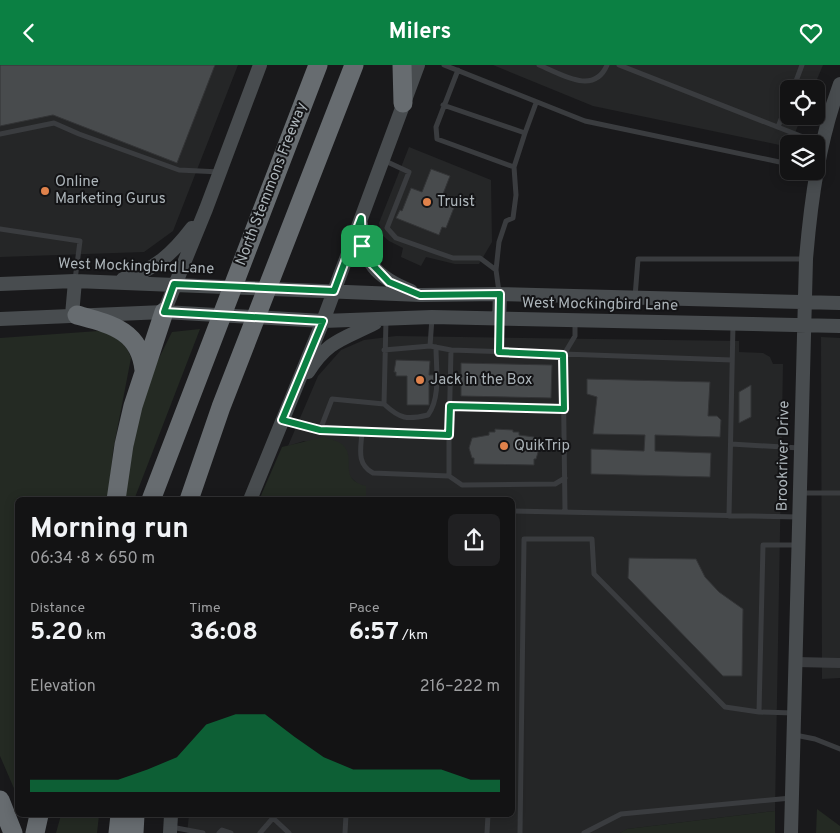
<!DOCTYPE html>
<html lang="en">
<head>
<meta charset="utf-8">
<style>
  body { margin:0; font-family:Overpass,sans-serif; background:#202022; color:#f1f3f6; height:100vh; display:flex; flex-direction:column; font-size:19px; white-space:nowrap }
  * { box-sizing:border-box; margin:0 }
  p { font-size:16px; color:#9d9ea0 }
  .icon { flex:none; width:28px; height:28px; fill:none; stroke:currentColor; stroke-width:2; stroke-linecap:round; stroke-linejoin:round }
  .map { position:relative; flex:1; overflow:hidden }
  .side { position:absolute; left:15px; top:432px; width:500px; height:320px; display:flex; flex-direction:column; background:#131314; border-radius:8px; box-shadow:0 2px 12px #0003,0 0 0 1px #323234 }
  .side>* { flex:none }
  .buttons { position:absolute; left:780px; top:15px; display:grid; gap:10px }
  .buttons a { display:grid; place-items:center; width:45px; height:45px; border-radius:8px; background:#131314; box-shadow:0 2px 12px #0003,0 0 0 1px #323234; font-size:25px }
  .pin { position:absolute; display:grid; place-items:center; width:42px; height:42px; color:#fff; margin:-21px; border-radius:10px; box-shadow:0 2px 8px #0006 }
  .round { display:grid; place-items:center; flex:none; width:52px; height:52px; border-radius:8px; background:#202022 }
  .overview { display:flex; align-items:center; justify-content:space-between; height:85px; padding:0 15px }
  h1 { font-size:28px; font-weight:700; line-height:38px }
  .metrics { display:grid; grid-template-columns:repeat(3,1fr); gap:8px; height:85px; padding:5px 15px }
  .metrics div { display:grid; align-content:center }
  .metrics b { font-size:25px; font-weight:700 }
  .metrics small { font-size:14px; font-weight:400 }
  .metrics p { font-size:14px }
  .chart { height:140px; padding:10px 15px }
  .chart p { display:flex; justify-content:space-between }
  .chart svg { width:100%; height:90px; margin-top:5px; fill:#0b8043; opacity:.7 }
  header { display:flex; justify-content:space-between; align-items:center; height:65px; padding:0 15px; background:#0b8043; color:#fff; font-size:22px; font-weight:700 }
  .map>svg:first-child { display:block }
</style>
</head>
<body>
<header><svg class="icon" aria-label="back" viewBox="0 0 24 24"><path d="M15 5l-7 7 7 7"/></svg>Milers<svg class="icon" aria-label="heart" viewBox="0 0 24 24"><path d="M12 20l-8-8c-3-5 5-10 8-4 3-6 11-1 8 4z"/></svg></header>
<div class="map">
<svg width="840" height="768" viewBox="0 0 840 768">
  <rect width="100%" height="100%" fill="#19191b"/>
  <path fill="#252627" d="M 0,0 L 238,0 L 173,166 L 144,187 L 0,192 Z
    M 493,0 L 823,0 L 813,24 L 789,24 L 789,51 L 802,51 L 789,82 L 593,41 Z
    M 409,82 L 491,115 L 492,177 L 479,199 L 455,199 L 426,192 L 421,201 L 401,192 L 403,183 L 389,176 L 382,170 L 379,158 Z
    M 396,271 L 739,276 L 739,287 L 763,288 L 770,292 L 773,299 L 783,299 L 775,746 L 628,764 L 620,768 L 187,768 L 189,750 L 512,750 L 512,435 L 361,435 L 366,435 L 358,419 L 350,412 L 348,406 L 348,393 L 304,376 L 288,381 L 318,311 L 341,285 L 364,275 Z
    M 821,272 L 840,273 L 840,613 L 822,614 Z"/>
  <path fill="#242a23" d="M 200,264 L 134,435 L 124,435 L 139,348 L 156,299 L 172,267 Z
    M 98,266 C 112,268 127,278 131,293 L 113,386 L 108,435 L 18,435 L 18,723 L 16,728 L 0,691 L 0,273 Z
    M 324,372 C 330,374 338,376 343,380 C 357,394 337,414 366,421 L 366,435 L 259,435 L 282,382 Z
    M 817,744 L 840,761 L 840,768 L 816,768 Z
    M 775,746 L 775,768 L 620,768 L 627,764 Z
    M 61,750 L 99,750 L 97,768 L 56,768 Z"/>
  <path fill="#484b4d" stroke="#333436" d="M 0,0 L 215,0 L 177,98 L 53,50 L 0,61 Z
    M 431,104 L 450,111 L 441,134 L 455,140 L 446,163 L 442,162 L 439,170 L 396,153 L 400,145 L 402,146 L 411,123 L 422,127 Z
    M 396,295 L 430,296 L 429,310 L 434,310 L 434,319 L 429,319 L 429,340 L 407,340 L 407,311 L 396,311 L 396,307 L 394,307 Z
    M 461,298 L 552,300 L 551,333 L 461,331 Z
    M 587,314 L 710,317 L 708,351 L 717,351 L 721,355 L 720,372 L 655,370 L 655,386 L 711,388 L 710,412 L 591,409 L 591,384 L 644,386 L 645,370 L 593,369 L 597,332 L 587,329 Z
    M 751,320 L 751,352 L 739,358 L 739,327 Z
    M 495,364 L 513,365 L 513,367 L 519,367 L 519,370 L 534,372 L 539,384 L 536,394 L 534,394 L 534,400 L 474,399 L 474,393 L 472,393 L 469,383 L 472,373 L 489,370 L 489,367 L 495,367 Z
    M 629,493 L 696,494 L 705,512 L 719,527 L 743,544 L 742,611 L 723,611 L 628,513 Z"/>
  <g fill="none" stroke-linecap="round" stroke-linejoin="round">
    <path stroke="#3a3c3f" stroke-width="5" d="M 444,0 L 585,56 L 789,99
      M 539,0 C 561,9 594,31 607,0
      M 619,0 L 821,79
      M 458,5 L 436,62 L 437,74 L 514,102 L 516,130 L 513,153 L 506,156 L 499,177 L 496,205
      M 793,24 L 802,0
      M 443,40 L 525,68 L 514,102
      M 778,62 L 789,34
      M 525,68 L 536,38
      M 0,69 L 54,58 L 79,69 L 179,105 L 220,107
      M 383,95 L 409,107 L 387,163 L 396,173 L 453,193 L 480,193 L 496,205 L 499,227
      M 0,164 L 80,176 L 75,215
      M 635,232 L 638,194 L 806,194
      M 384,285 L 430,281 L 432,253
      M 451,285 L 732,295
      M 499,287 L 499,255
      M 384,339 C 400,354 407,355 428,350 C 441,332 436,303 436,282
      M 449,341 L 564,344
      M 283,355 L 320,365 L 449,370 L 451,285 L 430,281
      M 320,365 L 332,334 L 384,339 L 386,255
      M 362,367 C 361,383 356,399 373,408 L 449,411
      M 449,370 L 449,411 L 462,420 L 555,419 L 565,413
      M 731,379 L 800,383
      M 801,428 L 840,428
      M 512,446 L 799,452
      M 565,446 L 563,291 L 575,271 L 575,257
      M 729,451 L 733,259
      M 793,648 L 759,647 L 763,480 L 798,480
      M 795,670 L 815,674 L 840,684
      M 171,762 L 203,768
      M 219,768 L 222,765 L 231,768
      M 260,768 L 273,753 L 289,768
      M 345,768 L 346,750
      M 487,768 L 488,750
      M 520,768 L 524,474 L 592,474 L 594,509 L 725,642 L 759,647
      M 584,768 L 621,749 L 791,733"/>
    <path stroke="#3a3c3f" stroke-width="10" d="M 796,597 L 840,598"/>
    <path stroke="#484c4f" stroke-width="14" d="M 361,159 C 363,198 376,212 411,226
      M 123,214 C 155,205 173,188 192,163
      M 0,219 L 75,216 L 421,230 L 500,229 L 840,238
      M 164,247 L 206,144 L 260,0
      M 72,250 L 75,216
      M 0,254 L 164,247 L 323,256 L 432,252 L 840,261
      M 499,255 L 500,229
      M 308,307 C 328,275 344,274 375,258
      M 250,435 L 323,256 L 418,0
      M 170,768 L 171,750
      M 791,768 L 806,194 C 811,134 819,76 840,19"/>
    <path stroke="#676c70" stroke-width="19" d="M 402,0 L 403,38
      M 77,250 C 110,259 140,265 144,305
      M 116,435 L 124,380 L 133,341 L 164,247
      M 151,435 L 318,0
      M 189,435 L 221,342 L 354,0
      M 0,735 L 13,768
      M 35,768 L 39,750
      M 118,768 L 120,750
      M 134,768 L 135,750"/>
  </g>
  <g fill="none" stroke-linecap="round" stroke-linejoin="round">
    <defs>
      <path id="route" d="M 361,153 L 362,181 L 369,196 L 389,217 L 420,230 L 500,229 L 499,287 L 563,290 L 564,344 L 450,341 L 449,370 L 320,365 L 282,355 L 323,256 L 164,247 L 174,219 L 334,226 Z"/>
    </defs>
    <use href="#route" stroke="#fff" stroke-width="10"/>
    <use href="#route" stroke="#0b8043" stroke-width="6"/>
  </g>
  <g fill="#e0824b" stroke="#141416" stroke-width="2">
    <circle cx="45" cy="126" r="5"/>
    <circle cx="427" cy="137" r="5"/>
    <circle cx="420" cy="315" r="5"/>
    <circle cx="504" cy="381" r="5"/>
  </g>
  <g text-anchor="middle" dominant-baseline="central" stroke-width="4" stroke-linejoin="round" paint-order="stroke">
    <g font-size="15" fill="#acb4b9" stroke="#141416" text-anchor="start">
      <text x="55" y="117">Online<tspan x="55" dy="17">Marketing Gurus</tspan></text>
      <text x="437" y="137">Truist</text>
      <text x="430" y="315">Jack in the Box</text>
      <text x="514" y="381">QuikTrip</text>
    </g>
    <g font-size="15" fill="#acb4b9" stroke="#141416">
      <text transform="translate(272 119) rotate(-69)">North Stemmons Freeway</text>
      <text transform="translate(136 202) rotate(2)">West Mockingbird Lane</text>
      <text transform="translate(600 240) rotate(1)">West Mockingbird Lane</text>
      <text transform="translate(784 391) rotate(-89)">Brookriver Drive</text>
    </g>
  </g>
</svg>
<div class="buttons">
<a><svg class="icon" aria-label="locate" viewBox="0 0 24 24"><circle cx="12" cy="12" r="6"/><path d="M12 2v4M12 18v4M2 12h4M18 12h4"/></svg></a>
<a><svg class="icon" aria-label="layers" viewBox="0 0 24 24"><path d="M12 4l9 5-9 5-9-5zM3 14l9 5 9-5"/></svg></a>
</div>
<div class="pin" style="left:362px;top:181px;background:#1e9e55"><svg class="icon" aria-label="arrive" viewBox="0 0 24 24"><path d="M6 21V4h12l-3 4 3 4H6"/></svg></div>
<section class="side">
<div class="overview"><div><h1>Morning run</h1><p>06:34 · 8 × 650 m</p></div><a class="round"><svg class="icon" aria-label="share" viewBox="0 0 24 24"><path d="M12 15V3M7 8l5-5 5 5M5 13v7h14v-7"/></svg></a></div>
<div class="metrics">
<div><p>Distance</p><b>5.20<small> km</small></b></div>
<div><p>Time</p><b>36:08</b></div>
<div><p>Pace</p><b>6:57<small> /km</small></b></div>
</div>
<div class="chart"><p><span>Elevation</span>216–222 m</p>
<svg viewBox="0 0 160 44" preserveAspectRatio="none"><path d="M0 44V38L10 38L20 38L30 38L40 33L50 27L60 11L70 6L80 6L90 17L100 27L110 33L120 33L130 33L140 33L150 38L160 38V44z"/></svg>
</div>
</section>
</div>
</body>
</html>
